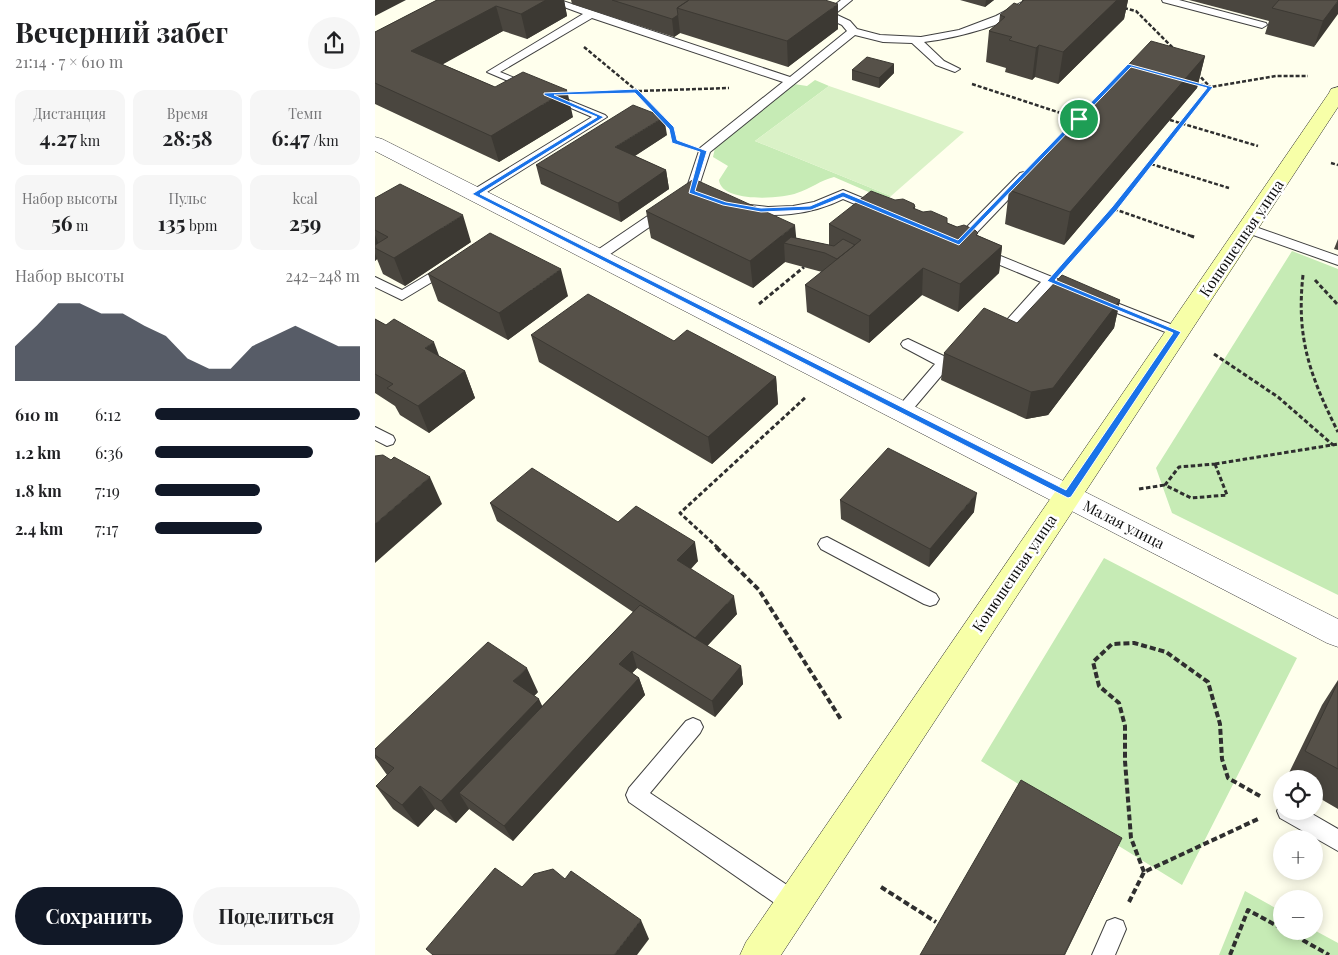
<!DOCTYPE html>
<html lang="ru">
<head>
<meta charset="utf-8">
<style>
  body { margin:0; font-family:"Playfair Display",serif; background:#f6f6f6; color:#202124; height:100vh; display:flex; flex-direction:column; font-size:19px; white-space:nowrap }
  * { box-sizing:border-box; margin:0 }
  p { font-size:16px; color:#757577 }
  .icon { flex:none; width:28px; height:28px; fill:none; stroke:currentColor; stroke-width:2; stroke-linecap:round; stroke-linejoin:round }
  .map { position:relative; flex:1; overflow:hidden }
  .details { display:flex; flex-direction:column; background:#fff; width:375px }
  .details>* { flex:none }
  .buttons { position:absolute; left:898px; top:770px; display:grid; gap:10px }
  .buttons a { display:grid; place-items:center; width:50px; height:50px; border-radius:50%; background:#fff; box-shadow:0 2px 12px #0003; font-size:25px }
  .pin { position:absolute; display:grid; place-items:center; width:42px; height:42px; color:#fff; margin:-21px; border:2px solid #fff; border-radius:50%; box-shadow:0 1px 5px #0007 }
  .round { display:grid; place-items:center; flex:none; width:52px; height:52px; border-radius:26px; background:#f6f6f6 }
  .headline { display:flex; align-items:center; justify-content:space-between; height:85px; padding:0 15px }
  h1 { font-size:28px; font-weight:700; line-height:38px }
  .figures { display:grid; grid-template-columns:repeat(3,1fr); gap:8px; height:85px; padding:5px 15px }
  .figures div { display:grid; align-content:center; border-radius:12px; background:#f6f6f6; text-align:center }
  .figures b { font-size:21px; font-weight:700 }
  .figures small { font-size:14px; font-weight:400 }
  .figures p { font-size:14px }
  .chart { height:140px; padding:10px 15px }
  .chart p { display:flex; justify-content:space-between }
  .chart svg { width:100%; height:90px; margin-top:5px; fill:#111827; opacity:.7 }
  .action { display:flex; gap:10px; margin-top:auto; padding:10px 15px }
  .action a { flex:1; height:58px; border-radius:30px; background:#111827; color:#fff; font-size:20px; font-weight:700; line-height:58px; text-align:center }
  .action a+a { background:#f6f6f6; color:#202124 }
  ul { padding:0 15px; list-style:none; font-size:16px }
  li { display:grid; grid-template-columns:80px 60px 1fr; align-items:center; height:38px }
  li i { height:12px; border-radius:6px; background:#111827 }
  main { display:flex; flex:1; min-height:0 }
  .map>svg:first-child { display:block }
</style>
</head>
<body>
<main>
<section class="details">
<div class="headline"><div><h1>Вечерний забег</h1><p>21:14 · 7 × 610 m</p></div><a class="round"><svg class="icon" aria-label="share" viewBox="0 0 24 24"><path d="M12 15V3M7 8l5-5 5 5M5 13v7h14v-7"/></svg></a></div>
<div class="figures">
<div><p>Дистанция</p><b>4.27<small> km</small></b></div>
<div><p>Время</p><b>28:58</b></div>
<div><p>Темп</p><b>6:47<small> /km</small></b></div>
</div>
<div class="figures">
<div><p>Набор высоты</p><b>56<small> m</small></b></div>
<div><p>Пульс</p><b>135<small> bpm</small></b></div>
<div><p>kcal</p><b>259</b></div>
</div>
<div class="chart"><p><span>Набор высоты</span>242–248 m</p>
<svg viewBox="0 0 160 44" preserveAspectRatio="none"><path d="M0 44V27L10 17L20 6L30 6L40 11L50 11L60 17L70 22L80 33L90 38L100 38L110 27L120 22L130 17L140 22L150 27L160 27V44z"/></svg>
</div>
<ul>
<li><b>610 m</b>6:12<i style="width:100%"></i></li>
<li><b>1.2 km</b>6:36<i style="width:77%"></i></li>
<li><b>1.8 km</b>7:19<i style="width:51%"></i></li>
<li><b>2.4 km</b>7:17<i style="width:52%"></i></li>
</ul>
<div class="action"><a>Сохранить</a><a>Поделиться</a></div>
</section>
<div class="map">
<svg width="963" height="955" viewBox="0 0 963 955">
  <rect width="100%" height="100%" fill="#ffffed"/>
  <path fill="#c6ebb5" d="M 440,80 L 454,86 L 380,141 L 516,196 L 512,200 L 459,177 C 446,180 435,189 422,193 C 407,199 346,203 344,180 L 353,166 L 338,157 L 340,148 L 419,84 L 432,86 Z
    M 917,251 L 963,269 L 963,595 L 797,513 L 781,468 Z
    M 729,558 L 922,658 L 807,885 L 606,761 Z
    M 870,891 L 906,911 L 906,931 L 939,931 L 939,930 L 963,943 L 963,955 L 844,955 Z"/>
  <path fill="#daf2c7" d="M 454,86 L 589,132 L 516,196 L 380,141 Z"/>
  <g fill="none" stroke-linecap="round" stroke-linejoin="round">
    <defs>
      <path id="service" d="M 170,0 L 185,0 L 415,77 L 472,31 L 467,25 L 415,0 L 428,0 L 452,11 L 466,0 L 477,0 L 460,14 L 475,21 L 482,29 L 505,35 L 546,37 L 584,30 L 621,16 L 651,0 L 663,0 C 641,24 581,38 549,42 L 569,61 L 585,69 L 580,72 L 561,65 L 537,43 L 508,42 L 480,35 L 335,152 L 321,195 L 228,259 L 218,259 L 216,256 L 218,253 L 311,190 L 325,148 L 408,82 L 217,18 L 125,72 L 230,115 L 232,117 L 104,197 L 96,197 L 94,194 L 96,191 L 217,117 L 112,72 L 208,14 Z
        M 787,0 L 804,0 L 891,23 L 892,25 L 887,28 L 788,2 Z
        M 649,172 L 655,176 L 653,179 L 589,246 L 579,246 L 577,243 L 579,240 L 645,173 Z
        M 468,190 L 507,206 L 509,209 L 507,212 L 499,212 L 468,199 C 436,215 397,219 362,211 L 360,208 L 366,204 L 393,207 L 418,206 L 439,202 Z
        M 872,224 L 963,256 L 963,265 L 867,231 L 866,228 L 867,225 Z
        M 606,248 L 704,288 L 706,291 L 704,294 L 694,294 L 677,287 L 631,338 L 621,338 L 619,335 L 621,332 L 666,282 L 601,255 L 599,252 L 601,249 Z
        M 72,263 L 79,267 L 77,270 L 27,300 L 0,287 L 0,277 L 27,290 Z
        M 724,296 L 808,329 L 810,332 L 808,335 L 798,335 L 719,304 L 717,301 L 719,298 Z
        M 533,339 L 575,359 L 577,363 L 533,415 L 528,416 L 523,415 L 520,411 L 523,407 L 560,364 L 528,347 L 526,344 L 528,341 Z
        M 0,427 L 18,436 L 20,440 L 18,444 L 12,446 L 0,440 Z
        M 452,537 L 561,594 L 564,599 L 561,604 L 555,606 L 549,604 L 446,549 L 443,544 L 446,539 Z
        M 318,718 L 325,721 L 328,727 L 325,733 L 275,793 L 427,895 L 430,903 L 427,911 L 419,914 L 411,911 L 254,802 L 251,795 L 254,788 L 311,721 Z
        M 906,803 L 906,811 L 932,811 L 963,829 L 963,851 L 905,818 L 902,811 Z
        M 740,918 L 748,921 L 751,929 L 740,955 L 717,955 L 732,921 Z"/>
      <path id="minor" d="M 0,137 L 7,139 L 963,619 L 963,647 L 952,643 L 0,151 Z"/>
      <path id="secondary" d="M 963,87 L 963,107 L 406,955 L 365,955 L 371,942 L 954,93 L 956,89 Z"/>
    </defs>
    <use href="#service" stroke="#404040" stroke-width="2"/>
    <use href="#minor" stroke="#404040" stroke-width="1"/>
    <use href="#secondary" stroke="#2f2f2f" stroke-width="1"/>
    <path stroke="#2f2f2f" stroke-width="2.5" stroke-dasharray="4 2" stroke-linecap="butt" d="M 749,8 L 761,11 L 799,49
      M 209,47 L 262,91 L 297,128 L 299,141 L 304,143
      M 822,73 L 835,87
      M 820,83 L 836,87 L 901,76 L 933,76
      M 597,84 L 704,119
      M 233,92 L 354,88
      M 795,120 L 883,146
      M 956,163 L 963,165
      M 776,164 L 854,188
      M 739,209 L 819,237
      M 714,237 L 739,209 L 836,87"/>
    <path stroke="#2f2f2f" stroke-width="3" stroke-dasharray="4.5 2.5" stroke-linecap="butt" d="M 816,236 L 819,237
      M 693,261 L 715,236
      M 928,275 C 921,338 935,376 963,432
      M 940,280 L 963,305
      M 384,304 L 429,267
      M 839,354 L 903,397 L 958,445
      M 840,464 L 852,495 L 816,498 L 790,485 L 804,467 Z
      M 840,464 L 963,444
      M 764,489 L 790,485
      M 343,548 L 305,513 L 431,397"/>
    <path stroke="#2f2f2f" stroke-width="4" stroke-dasharray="6 3" stroke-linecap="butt" d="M 341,547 L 384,590 L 467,721
      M 769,872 L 756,838 L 750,761 L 750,726 L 744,703 L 724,686 L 718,662 L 737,644 L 759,643 L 791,652 L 833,682 L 845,724 L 847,759 L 853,778 L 885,796
      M 506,887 L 561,922
      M 754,902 L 769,872 L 883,819
      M 912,931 L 954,955
      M 855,955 L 873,910 L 906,928"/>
    <use href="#service" fill="#fff" fill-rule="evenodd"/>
    <use href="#minor" fill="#fff" fill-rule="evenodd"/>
    <use href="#secondary" fill="#f7ffa8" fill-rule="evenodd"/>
  </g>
  <path fill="#4a463f" d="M 62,0 L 189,0 L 192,16 L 152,39 L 128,31 L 67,64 L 120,87 L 198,117 L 124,162 L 0,104 L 0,32 Z
    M 196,0 L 450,0 L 463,29 L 413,67 L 305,33 L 299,37 L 197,4 Z
    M 585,0 L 619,0 L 610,7 Z
    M 647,0 L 753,0 L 749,19 L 683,84 L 660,77 L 657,80 L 630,72 L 631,68 L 611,62 L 614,31 L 624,22 L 625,15 L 644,5 L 647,2 Z
    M 814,0 L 963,0 L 939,47 L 890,34 L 894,21 Z
    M 830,56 L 822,88 L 689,245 L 630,224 L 634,190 Z
    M 519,64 L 519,73 L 504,88 L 477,80 L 477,70 Z
    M 292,135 L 260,156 L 291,170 L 294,189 L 246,222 L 166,184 L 161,165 Z
    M 0,198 L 96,242 L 30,286 L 8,274 L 2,259 L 0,261 Z
    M 520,200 L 540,207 L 540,209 L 582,227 L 603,233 L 602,235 L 627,246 L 624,273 L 583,312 L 547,295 L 494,343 L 432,312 L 430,285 L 447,272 L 410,262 L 378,288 L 276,238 L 271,211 L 421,238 L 454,245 L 454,224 Z
    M 963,239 L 963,250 L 959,249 Z
    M 53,274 L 193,296 L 133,340 L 63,301 Z
    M 745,300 L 739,328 L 673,415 L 651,419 L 566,380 L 569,353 L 642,323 Z
    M 0,319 L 90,371 L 100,398 L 54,433 L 25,415 L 20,406 L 0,393 Z
    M 156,335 L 299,341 L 401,377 L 403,404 L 337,464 L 164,362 Z
    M 465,500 L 599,512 L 554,567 L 466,519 Z
    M 115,503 L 243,522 L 323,561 L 316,569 L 362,614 L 332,646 L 366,666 L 368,684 L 340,717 L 262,668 L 257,673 L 264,678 L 270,695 L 138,841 L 94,809 L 81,823 L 60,809 L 43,827 L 18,809 L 1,786 L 12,775 L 0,758 L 0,749 L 163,692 L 159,696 L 167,706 L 258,612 L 122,521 Z
    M 963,680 L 963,809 L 939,795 L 939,779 L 911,779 L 947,705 Z"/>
  <path fill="#3c3933" d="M 0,0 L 31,0 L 0,16 Z
    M 171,0 L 189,0 L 192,16 L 152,39 L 146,14 Z
    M 611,0 L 619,0 L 610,7 Z
    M 742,0 L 753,0 L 749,19 L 683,84 L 688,52 Z
    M 963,1 L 963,14 L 939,47 L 948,21 Z
    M 463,4 L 463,29 L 413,67 L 412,41 Z
    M 121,6 L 128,31 L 45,77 L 36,51 Z
    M 303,15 L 305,33 L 299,37 L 297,19 Z
    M 664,45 L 660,77 L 657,80 L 661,48 Z
    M 830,56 L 822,88 L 689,245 L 695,212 Z
    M 519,64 L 519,73 L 504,88 L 504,78 Z
    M 192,90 L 198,117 L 124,162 L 116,136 Z
    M 289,117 L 292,135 L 244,166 L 240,147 Z
    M 291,170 L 294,189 L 246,222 L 243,203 Z
    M 88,215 L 96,242 L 30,286 L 19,258 Z
    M 420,225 L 422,246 L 409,243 L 410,262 L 378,288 L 375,261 Z
    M 0,235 L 7,252 L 0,248 Z
    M 627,246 L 624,273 L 583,312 L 585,284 Z
    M 0,253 L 2,259 L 0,261 Z
    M 548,268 L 547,295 L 494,343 L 494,316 Z
    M 186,269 L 193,296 L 133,340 L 124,313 Z
    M 745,300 L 739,328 L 673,415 L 651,419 L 656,392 Z
    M 59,342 L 69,369 L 50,348 Z
    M 90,371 L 100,398 L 54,433 L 43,406 Z
    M 401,377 L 403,404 L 337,464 L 333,437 Z
    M 55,477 L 67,504 L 0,563 L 0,524 Z
    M 602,493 L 599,512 L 554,567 L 555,549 Z
    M 320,542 L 323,561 L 306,578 L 302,560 Z
    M 359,596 L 362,614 L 324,655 L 320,638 Z
    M 257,651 L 262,668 L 249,682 L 244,664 Z
    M 366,666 L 368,684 L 340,717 L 337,701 Z
    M 152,668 L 163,692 L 150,705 L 138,681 Z
    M 264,678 L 270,695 L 138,841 L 129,826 Z
    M 164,699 L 175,723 L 84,793 L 94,809 L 81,823 L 66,801 Z
    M 45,786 L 60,809 L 43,827 L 27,805 Z
    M 747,838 L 690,955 L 689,955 Z
    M 266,920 L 274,939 L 262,955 L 239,955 Z"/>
  <path fill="#565149" stroke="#3c3933" d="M 62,0 L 171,0 L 146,14 L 121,6 L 36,51 L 120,87 L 148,72 L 192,90 L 116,136 L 0,83 L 0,32 Z
    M 237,0 L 314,0 L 302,8 L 303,15 L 297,19 Z
    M 314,0 L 450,0 L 463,4 L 412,41 L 302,8 Z
    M 649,0 L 742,0 L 688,52 L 664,45 L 661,48 L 634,40 L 637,37 L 614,31 L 630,17 L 625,15 L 639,3 L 644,5 Z
    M 904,0 L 963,0 L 963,1 L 948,21 L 897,8 Z
    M 776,41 L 830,56 L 695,212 L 634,190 Z
    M 492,57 L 519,64 L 504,78 L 477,70 Z
    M 258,105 L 289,117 L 240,147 L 291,170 L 243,203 L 161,165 Z
    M 319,179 L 420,225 L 375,261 L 271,211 Z
    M 25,184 L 88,215 L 19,258 L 0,248 L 0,245 L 13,237 L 0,230 L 0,198 Z
    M 496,191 L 520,200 L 528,199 L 539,204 L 540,207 L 538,208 L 548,212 L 556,211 L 572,218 L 572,223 L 582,227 L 589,225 L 600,230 L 603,233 L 601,235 L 627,246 L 585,284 L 548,268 L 494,316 L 430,285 L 486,240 L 454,224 Z
    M 115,233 L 186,269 L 124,313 L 53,274 Z
    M 416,237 L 459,246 L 468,239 L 480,245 L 462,259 L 450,253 L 409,243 Z
    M 687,275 L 745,300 L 678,388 L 656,392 L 569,353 L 609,308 L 642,323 Z
    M 213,294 L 299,341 L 312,330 L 401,377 L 333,437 L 156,335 Z
    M 0,319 L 11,325 L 19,319 L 59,342 L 50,348 L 90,371 L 43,406 L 12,388 L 18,384 L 0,374 Z
    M 513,448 L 602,493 L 555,549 L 465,500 Z
    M 8,455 L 16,460 L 19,457 L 55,477 L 0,524 L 0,456 Z
    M 157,468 L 243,522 L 261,506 L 320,542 L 302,560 L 359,596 L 320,638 L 115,503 Z
    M 265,605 L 366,666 L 337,701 L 257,651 L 244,664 L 264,678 L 129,826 L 84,793 Z
    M 113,642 L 152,668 L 138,681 L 164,699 L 66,801 L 45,786 L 27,805 L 1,786 L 19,768 L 0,755 L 0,749 Z
    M 963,682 L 963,769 L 930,751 Z
    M 646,780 L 747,838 L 689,955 L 545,955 Z
    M 120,868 L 147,887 L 159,874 L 178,869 L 190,879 L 196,871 L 266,920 L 239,955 L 58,955 L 51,949 Z"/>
  <path fill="#1a73e8" stroke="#fff" fill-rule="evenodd" d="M 753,64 L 838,87 L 742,210 L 680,280 L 806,332 L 696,497 L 693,498 L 97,194 L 222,117 L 169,95 L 169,93 L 262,89 L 299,127 L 302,140 L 332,151 L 320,191 L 351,202 L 386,208 L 435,206 L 468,192 L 583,240 ZM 756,67 L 832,88 L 737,207 L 672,281 L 798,333 L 691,490 L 105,194 L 229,117 L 179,95 L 260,93 L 294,129 L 297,143 L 325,152 L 314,193 L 348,205 L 386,212 L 436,210 L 468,197 L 584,245 Z"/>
  <g text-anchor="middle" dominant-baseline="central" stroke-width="5" stroke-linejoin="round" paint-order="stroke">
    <g font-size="15" fill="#0d0d0d" stroke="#fff">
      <text transform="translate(866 238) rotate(-56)">Конюшенная улица</text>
      <text transform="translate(749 524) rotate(27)">Малая улица</text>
      <text transform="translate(639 573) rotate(-56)">Конюшенная улица</text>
    </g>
  </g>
</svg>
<div class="buttons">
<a><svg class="icon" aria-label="locate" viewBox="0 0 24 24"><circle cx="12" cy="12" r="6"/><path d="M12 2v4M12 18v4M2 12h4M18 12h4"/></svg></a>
<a>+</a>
<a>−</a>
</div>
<div class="pin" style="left:704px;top:119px;background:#1e9e55"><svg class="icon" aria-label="arrive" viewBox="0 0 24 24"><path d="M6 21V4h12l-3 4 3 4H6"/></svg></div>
</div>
</main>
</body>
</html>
